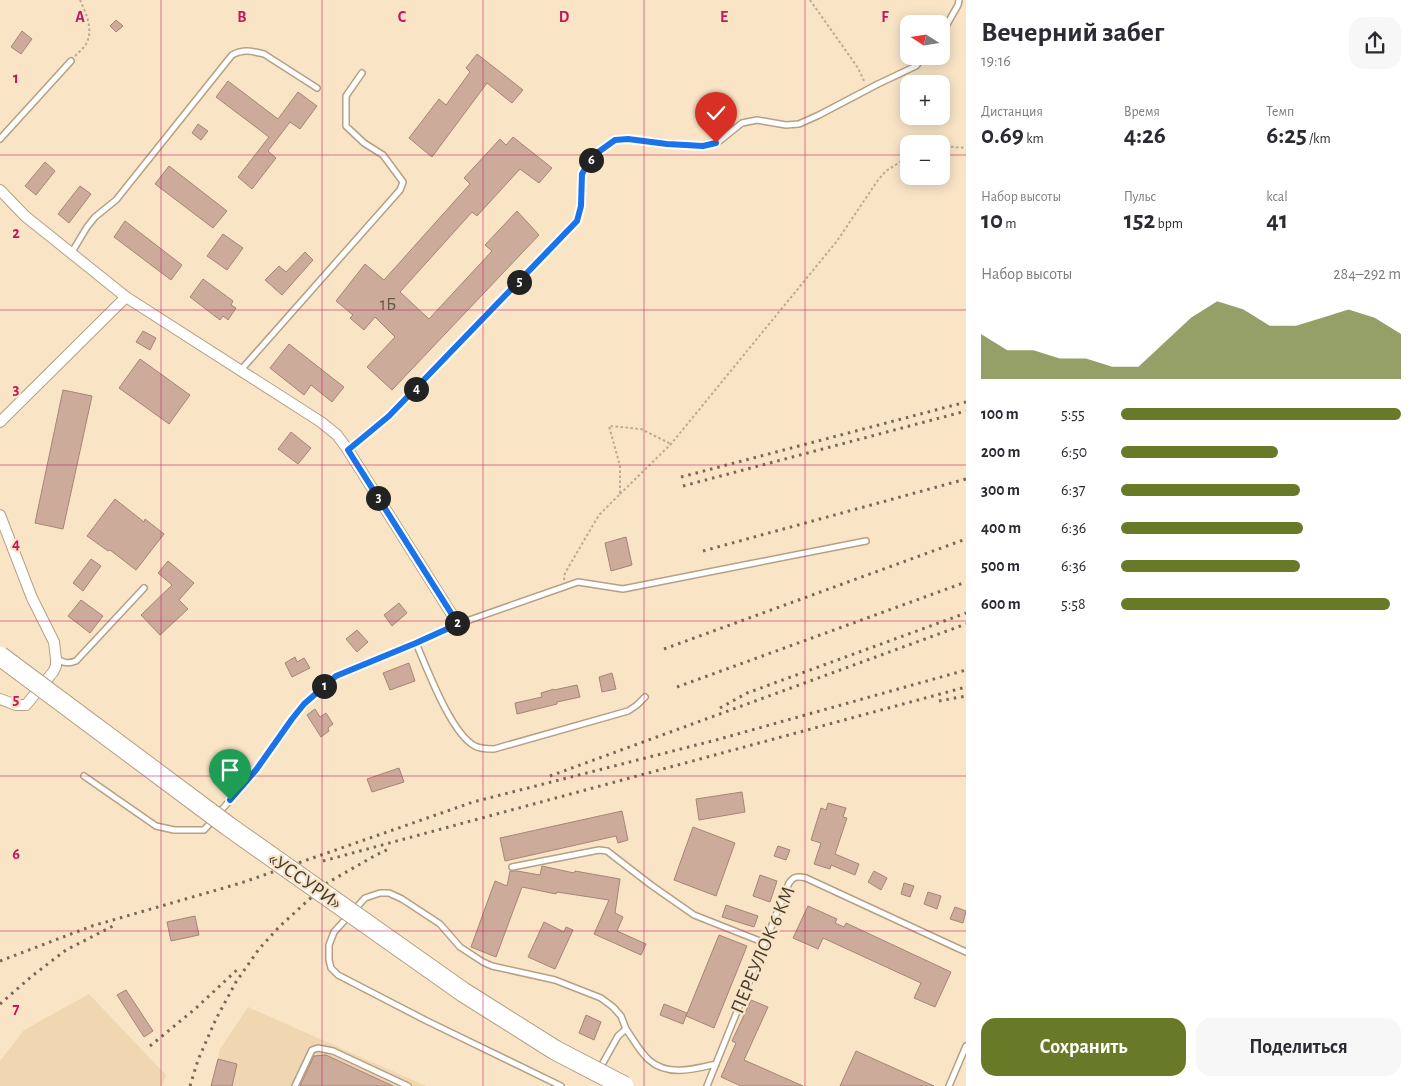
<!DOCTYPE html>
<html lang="ru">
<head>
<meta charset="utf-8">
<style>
  body { margin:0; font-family:"Alegreya Sans",sans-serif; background:#f7f7f7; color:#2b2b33; height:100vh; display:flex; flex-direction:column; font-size:19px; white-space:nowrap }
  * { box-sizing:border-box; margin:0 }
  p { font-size:16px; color:#7c7c81 }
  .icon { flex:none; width:28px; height:28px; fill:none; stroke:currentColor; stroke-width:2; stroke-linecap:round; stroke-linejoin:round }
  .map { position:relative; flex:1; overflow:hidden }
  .panel { display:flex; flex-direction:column; background:#fff; width:450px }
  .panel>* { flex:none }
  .needle { width:32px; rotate:282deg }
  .buttons { position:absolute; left:900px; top:15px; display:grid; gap:10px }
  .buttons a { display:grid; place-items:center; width:50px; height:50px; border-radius:10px; background:#fff; box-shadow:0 2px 12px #0003; font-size:25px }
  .pin { position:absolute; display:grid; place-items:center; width:42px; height:42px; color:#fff; margin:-51px -21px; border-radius:50% 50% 50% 0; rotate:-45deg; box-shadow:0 0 5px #0007 }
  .pin .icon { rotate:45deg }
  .km { position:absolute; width:25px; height:25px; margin:-12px; border-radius:50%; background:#222; color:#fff; font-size:14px; line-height:25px; text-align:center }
  .round { display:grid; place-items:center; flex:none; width:52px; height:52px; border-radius:15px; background:#f7f7f7 }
  .head { display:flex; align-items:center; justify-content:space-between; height:85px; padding:0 15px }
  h1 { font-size:28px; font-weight:700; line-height:38px }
  .metrics { display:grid; grid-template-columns:repeat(3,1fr); gap:8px; height:85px; padding:5px 15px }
  .metrics div { display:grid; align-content:center }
  .metrics b { font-size:25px; font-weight:700 }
  .metrics small { font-size:14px; font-weight:400 }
  .metrics p { font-size:14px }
  .chart { height:140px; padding:10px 15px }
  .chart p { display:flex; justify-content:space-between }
  .chart svg { width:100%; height:90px; margin-top:5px; fill:#687927; opacity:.7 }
  .cta { display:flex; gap:10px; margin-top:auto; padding:10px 15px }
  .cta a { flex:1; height:58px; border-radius:15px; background:#687927; color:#fff; font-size:20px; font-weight:700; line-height:58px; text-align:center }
  .cta a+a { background:#f7f7f7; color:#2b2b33 }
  ul { padding:0 15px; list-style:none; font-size:16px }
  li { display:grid; grid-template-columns:80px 60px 1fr; align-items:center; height:38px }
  li i { height:12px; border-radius:6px; background:#687927 }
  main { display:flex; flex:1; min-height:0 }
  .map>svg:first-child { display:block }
</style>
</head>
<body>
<main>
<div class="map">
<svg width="966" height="1086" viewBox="0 0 966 1086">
  <rect width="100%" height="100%" fill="#f9e4c6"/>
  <path fill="#f0d7b2" d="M 89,994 L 166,1075 L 162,1086 L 0,1086 L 0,1061 L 24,1030 Z
    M 248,1007 L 426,1086 L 211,1086 L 220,1049 Z"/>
  <path fill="#cdab9b" stroke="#a58576" d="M 116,20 L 123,26 L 116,32 L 110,26 Z
    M 22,31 L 32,39 L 21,54 L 11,47 Z
    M 477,54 L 523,90 L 512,103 L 487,83 L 432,157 L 409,138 L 439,99 L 446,105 L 470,72 L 466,68 Z
    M 228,81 L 278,119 L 298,92 L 317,106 L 300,129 L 290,122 L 268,151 L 276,158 L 252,189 L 238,177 L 269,137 L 216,97 Z
    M 198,124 L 208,131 L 201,140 L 192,133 Z
    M 513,137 L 552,168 L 539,183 L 520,169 L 477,216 L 472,212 L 400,292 L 429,319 L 492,251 L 485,245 L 517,211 L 539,235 L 392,390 L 367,367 L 395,337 L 375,317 L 364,330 L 350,318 L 353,315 L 336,301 L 365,264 L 384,280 L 470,184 L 464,178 L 500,139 L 506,145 Z
    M 45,162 L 55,171 L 36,195 L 25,186 Z
    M 169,166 L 227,211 L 213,228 L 155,184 Z
    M 80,186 L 91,194 L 69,223 L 58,214 Z
    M 125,221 L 182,265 L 171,280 L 114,237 Z
    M 223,234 L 243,248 L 227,270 L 207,256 Z
    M 305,252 L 313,260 L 282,295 L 265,280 L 279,266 L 286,272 Z
    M 203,279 L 233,301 L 231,305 L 236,308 L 228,320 L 223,316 L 220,320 L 190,297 Z
    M 143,331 L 156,338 L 150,350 L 136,342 Z
    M 289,344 L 344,387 L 332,402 L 311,385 L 304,395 L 270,368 Z
    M 140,359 L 190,395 L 169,424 L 119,388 Z
    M 63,390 L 92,396 L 63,529 L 35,523 Z
    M 291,432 L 311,448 L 298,464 L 278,449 Z
    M 115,499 L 144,522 L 145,519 L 164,534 L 136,570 L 110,550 L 108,551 L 87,536 Z
    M 626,537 L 632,565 L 611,571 L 605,543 Z
    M 91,559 L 101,566 L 83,591 L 73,583 Z
    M 168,561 L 194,583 L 179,600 L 188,609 L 160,635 L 141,615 L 172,585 L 158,573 Z
    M 81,600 L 103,616 L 90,633 L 68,616 Z
    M 399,603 L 407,613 L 392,626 L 384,615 Z
    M 357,630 L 368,642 L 357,652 L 346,639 Z
    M 295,657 L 297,662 L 304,658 L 310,668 L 292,677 L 285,663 Z
    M 409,663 L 415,681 L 390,690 L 383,673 Z
    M 612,673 L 616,689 L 602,692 L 599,677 Z
    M 577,685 L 580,697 L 557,702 L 557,704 L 517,714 L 515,703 L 542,697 L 541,693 L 554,689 L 554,690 Z
    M 315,709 L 320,717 L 326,713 L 333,724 L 328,728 L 329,731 L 321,737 L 307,715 Z
    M 399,768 L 404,782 L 372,792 L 367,779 Z
    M 742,792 L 745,812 L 699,820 L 696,799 Z
    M 828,803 L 846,808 L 843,817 L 847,818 L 835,854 L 859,864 L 855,875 L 831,865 L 830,869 L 814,864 L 821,843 L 811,840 L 821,808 L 826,810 Z
    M 622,811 L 628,840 L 618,843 L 616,836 L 505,861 L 500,838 Z
    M 693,827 L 735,843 L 716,896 L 674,880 Z
    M 778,846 L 790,850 L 786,860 L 774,856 Z
    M 542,866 L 574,873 L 575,871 L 620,879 L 615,913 L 623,917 L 617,931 L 646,944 L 641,955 L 594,934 L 609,900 L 557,892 L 556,894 L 522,887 L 496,957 L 471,947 L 495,881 L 507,886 L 510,871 L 517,871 L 540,875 Z
    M 874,871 L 887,878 L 881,890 L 868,882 Z
    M 760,875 L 777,881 L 770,902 L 753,896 Z
    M 904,883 L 914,886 L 910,897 L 901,894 Z
    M 928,892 L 941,896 L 937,909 L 924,904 Z
    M 726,905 L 758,916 L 754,927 L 722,917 Z
    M 808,906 L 837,919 L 835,923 L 844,927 L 846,923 L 951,972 L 935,1007 L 914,998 L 921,983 L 823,938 L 818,949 L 793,938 Z
    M 955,907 L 966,911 L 963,923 L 950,919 Z
    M 195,916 L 199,935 L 171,941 L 167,922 Z
    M 544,922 L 564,932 L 566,927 L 573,930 L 555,969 L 528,957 Z
    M 719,935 L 747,946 L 714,1028 L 686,1016 Z
    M 126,990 L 153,1031 L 144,1037 L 117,995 Z
    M 751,1000 L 768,1007 L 744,1060 L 803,1086 L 741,1086 L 721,1077 L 736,1043 L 732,1041 Z
    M 664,1004 L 687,1013 L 683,1024 L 660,1015 Z
    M 586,1015 L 601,1022 L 594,1040 L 579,1033 Z
    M 856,1051 L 934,1086 L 840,1086 Z
    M 326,1055 L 393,1086 L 300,1086 L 314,1056 Z
    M 218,1059 L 237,1064 L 232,1086 L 211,1086 Z"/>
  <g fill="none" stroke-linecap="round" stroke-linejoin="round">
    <defs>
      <path id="lane" d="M 941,35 L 958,5 L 959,0
        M 0,139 L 71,61
        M 72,252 L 87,227 L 95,217 L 116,200 L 232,55 C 244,49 251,51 264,54 L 317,88
        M 240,371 L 400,190 L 403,182 L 383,155 L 364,143 L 346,126 L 346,96 L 362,73
        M 348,450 L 389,417 L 577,221 L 581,205 L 582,174 L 587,165 L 597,153 L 615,140 L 628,139 L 667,143 L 703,146 L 717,143 L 742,123 L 757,120 L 786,125 L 799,124 L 819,115 L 878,84 L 916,66 L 924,56
        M 416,643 C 427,668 451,734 475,746 C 480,749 487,749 494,749 L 628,711 L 637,705 L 645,697
        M 57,659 C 64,663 68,664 76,661 L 144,588
        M 84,776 L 156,826 L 174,830 L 204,830 L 213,820
        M 218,814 L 256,770 L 292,719 L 304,704 L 336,676 L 416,643 L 458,624 L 578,582 L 623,589 L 866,541
        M 512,867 L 599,850 L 607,851 L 651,885 L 694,915 L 765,943
        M 626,1029 C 633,1039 640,1052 649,1060 C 668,1077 695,1069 716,1064
        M 295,1086 L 312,1050 L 318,1048 L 333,1051 L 408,1086
        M 561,1086 L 427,1021 L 338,975 L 331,968 L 329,960 L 329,945 L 334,932 L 365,898 L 380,893 L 389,893 L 402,899 L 440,924 L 460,947 L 483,962 L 492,966 L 555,980 L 601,998 L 613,1007 L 621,1016 L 626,1029 L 618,1036 L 599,1070
        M 707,1086 L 789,883 C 794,876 798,876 806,878 L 966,952
        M 949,1086 L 966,1046"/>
      <path id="street" d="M 0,190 L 25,216 L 126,297
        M 0,422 L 126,297 L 321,422 L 337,435 L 348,450 L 458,624
        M 0,515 L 32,598 L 54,642 L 56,659 L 56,666 L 53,672 L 26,705 L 16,705 L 0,699"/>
    </defs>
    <use href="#lane" stroke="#b4a084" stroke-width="8"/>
    <use href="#street" stroke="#b4a084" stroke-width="12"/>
    <path stroke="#bbaa93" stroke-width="2" stroke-dasharray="2.5 2.5" stroke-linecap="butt" d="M 810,0 L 858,68 L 865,83
      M 75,56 C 79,52 84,48 86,44 C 94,30 86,13 80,0
      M 941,146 L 966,148
      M 620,494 L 671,444 L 837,241 L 878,180 L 886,171 L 909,156
      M 564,580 L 565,573 L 599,515 L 620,494 L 620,466 L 609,426 L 641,429 L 671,444"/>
    <use href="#lane" stroke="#fff" stroke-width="5"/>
    <use href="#street" stroke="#fff" stroke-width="10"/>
    <path stroke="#746857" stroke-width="3" stroke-dasharray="2.5 5" stroke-linecap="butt" d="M 681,477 L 966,402
      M 683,486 L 966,411
      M 703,551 L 966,479
      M 664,649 L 966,539
      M 677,687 L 966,582
      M 939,701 L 966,696
      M 720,708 L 747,693 L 966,613
      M 550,776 L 966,624
      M 323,861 L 966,687
      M 0,961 L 92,926 L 241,883 L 473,802 L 716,740 L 966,670
      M 0,1004 L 32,976 L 66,950 L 117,924
      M 150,1046 L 195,1009 L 239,968
      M 190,1086 L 198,1060 L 216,1019 L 236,982 L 259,949 L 279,927 L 327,883 L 376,855 L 391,848"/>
    <defs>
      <path id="highway-bridge" d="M 0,656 L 228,826 L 463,992 L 555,1050 L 624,1086"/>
    </defs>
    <use href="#highway-bridge" stroke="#b4a084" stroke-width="21" stroke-linecap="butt"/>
    <use href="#highway-bridge" stroke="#fff" stroke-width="19"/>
  </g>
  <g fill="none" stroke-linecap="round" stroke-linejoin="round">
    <defs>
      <path id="route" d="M 230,800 L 256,770 L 292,719 L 304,704 L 336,676 L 416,643 L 458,624 L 348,450 L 389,416 L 577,221 L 581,206 L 582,174 L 587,165 L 597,153 L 615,140 L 628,139 L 667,144 L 703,146 L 716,143"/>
    </defs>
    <use href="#route" stroke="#fff" stroke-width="10"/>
    <use href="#route" stroke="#1a73e8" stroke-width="6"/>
  </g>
  <path fill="none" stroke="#c2185b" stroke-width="1" stroke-opacity="0.55" d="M 161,0 L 161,1086M 322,0 L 322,1086M 483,0 L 483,1086M 644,0 L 644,1086M 805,0 L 805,1086M 0,155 L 909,155M 941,155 L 966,155M 0,310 L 966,310M 0,465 L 966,465M 0,621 L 966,621M 0,776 L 966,776M 0,931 L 966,931"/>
  <g text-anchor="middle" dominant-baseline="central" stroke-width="4.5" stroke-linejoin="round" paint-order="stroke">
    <g font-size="18" fill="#66584b">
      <text x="388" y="305">1Б</text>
    </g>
    <g font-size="20" fill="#443c30" stroke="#f9e4c6">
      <text transform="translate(305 881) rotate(35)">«УССУРИ»</text>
      <text transform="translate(763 950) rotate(-67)">ПЕРЕУЛОК 6 КМ</text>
    </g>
  </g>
  <g font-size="16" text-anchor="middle" font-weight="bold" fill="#c2185b" stroke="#f9e4c6" stroke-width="4.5" stroke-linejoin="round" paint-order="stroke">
    <text x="80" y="22">A</text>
    <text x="242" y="22">B</text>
    <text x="402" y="22">C</text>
    <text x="564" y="22">D</text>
    <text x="724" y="22">E</text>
    <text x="885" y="22">F</text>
    <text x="16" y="83">1</text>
    <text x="16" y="238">2</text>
    <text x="16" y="394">3</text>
    <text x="16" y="549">4</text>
    <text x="16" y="704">5</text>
    <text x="16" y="859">6</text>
    <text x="16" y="1014">7</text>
  </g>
</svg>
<div class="buttons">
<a><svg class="needle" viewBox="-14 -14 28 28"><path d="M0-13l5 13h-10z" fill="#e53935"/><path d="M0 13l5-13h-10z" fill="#7c7c81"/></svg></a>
<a>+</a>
<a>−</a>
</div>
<div class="pin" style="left:230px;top:800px;background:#1e9e55"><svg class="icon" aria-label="arrive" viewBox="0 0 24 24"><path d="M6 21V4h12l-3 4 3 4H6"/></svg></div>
<div class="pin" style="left:716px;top:143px;background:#d93025"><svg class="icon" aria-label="check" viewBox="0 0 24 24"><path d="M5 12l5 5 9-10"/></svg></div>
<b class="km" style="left:324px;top:686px">1</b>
<b class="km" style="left:457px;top:623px">2</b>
<b class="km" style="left:378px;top:498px">3</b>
<b class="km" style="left:416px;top:389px">4</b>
<b class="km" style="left:519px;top:282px">5</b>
<b class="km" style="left:591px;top:160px">6</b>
</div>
<section class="panel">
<div class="head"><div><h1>Вечерний забег</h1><p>19:16</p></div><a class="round"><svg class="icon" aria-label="share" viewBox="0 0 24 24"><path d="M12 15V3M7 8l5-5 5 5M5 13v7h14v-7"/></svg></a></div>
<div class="metrics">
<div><p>Дистанция</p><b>0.69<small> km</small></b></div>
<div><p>Время</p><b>4:26</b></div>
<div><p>Темп</p><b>6:25<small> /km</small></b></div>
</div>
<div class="metrics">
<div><p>Набор высоты</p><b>10<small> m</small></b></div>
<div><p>Пульс</p><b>152<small> bpm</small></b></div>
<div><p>kcal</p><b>41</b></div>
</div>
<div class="chart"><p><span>Набор высоты</span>284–292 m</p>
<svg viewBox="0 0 160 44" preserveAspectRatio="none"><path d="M0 44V22L10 30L20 30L30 34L40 34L50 38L60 38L70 26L80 14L90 6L100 10L110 18L120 18L130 14L140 10L150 14L160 22V44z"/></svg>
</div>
<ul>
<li><b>100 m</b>5:55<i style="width:100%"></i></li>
<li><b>200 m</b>6:50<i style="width:56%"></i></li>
<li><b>300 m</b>6:37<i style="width:64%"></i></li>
<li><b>400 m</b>6:36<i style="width:65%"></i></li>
<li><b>500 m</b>6:36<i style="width:64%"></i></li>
<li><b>600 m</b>5:58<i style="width:96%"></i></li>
</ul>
<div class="cta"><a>Сохранить</a><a>Поделиться</a></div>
</section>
</main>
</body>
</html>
